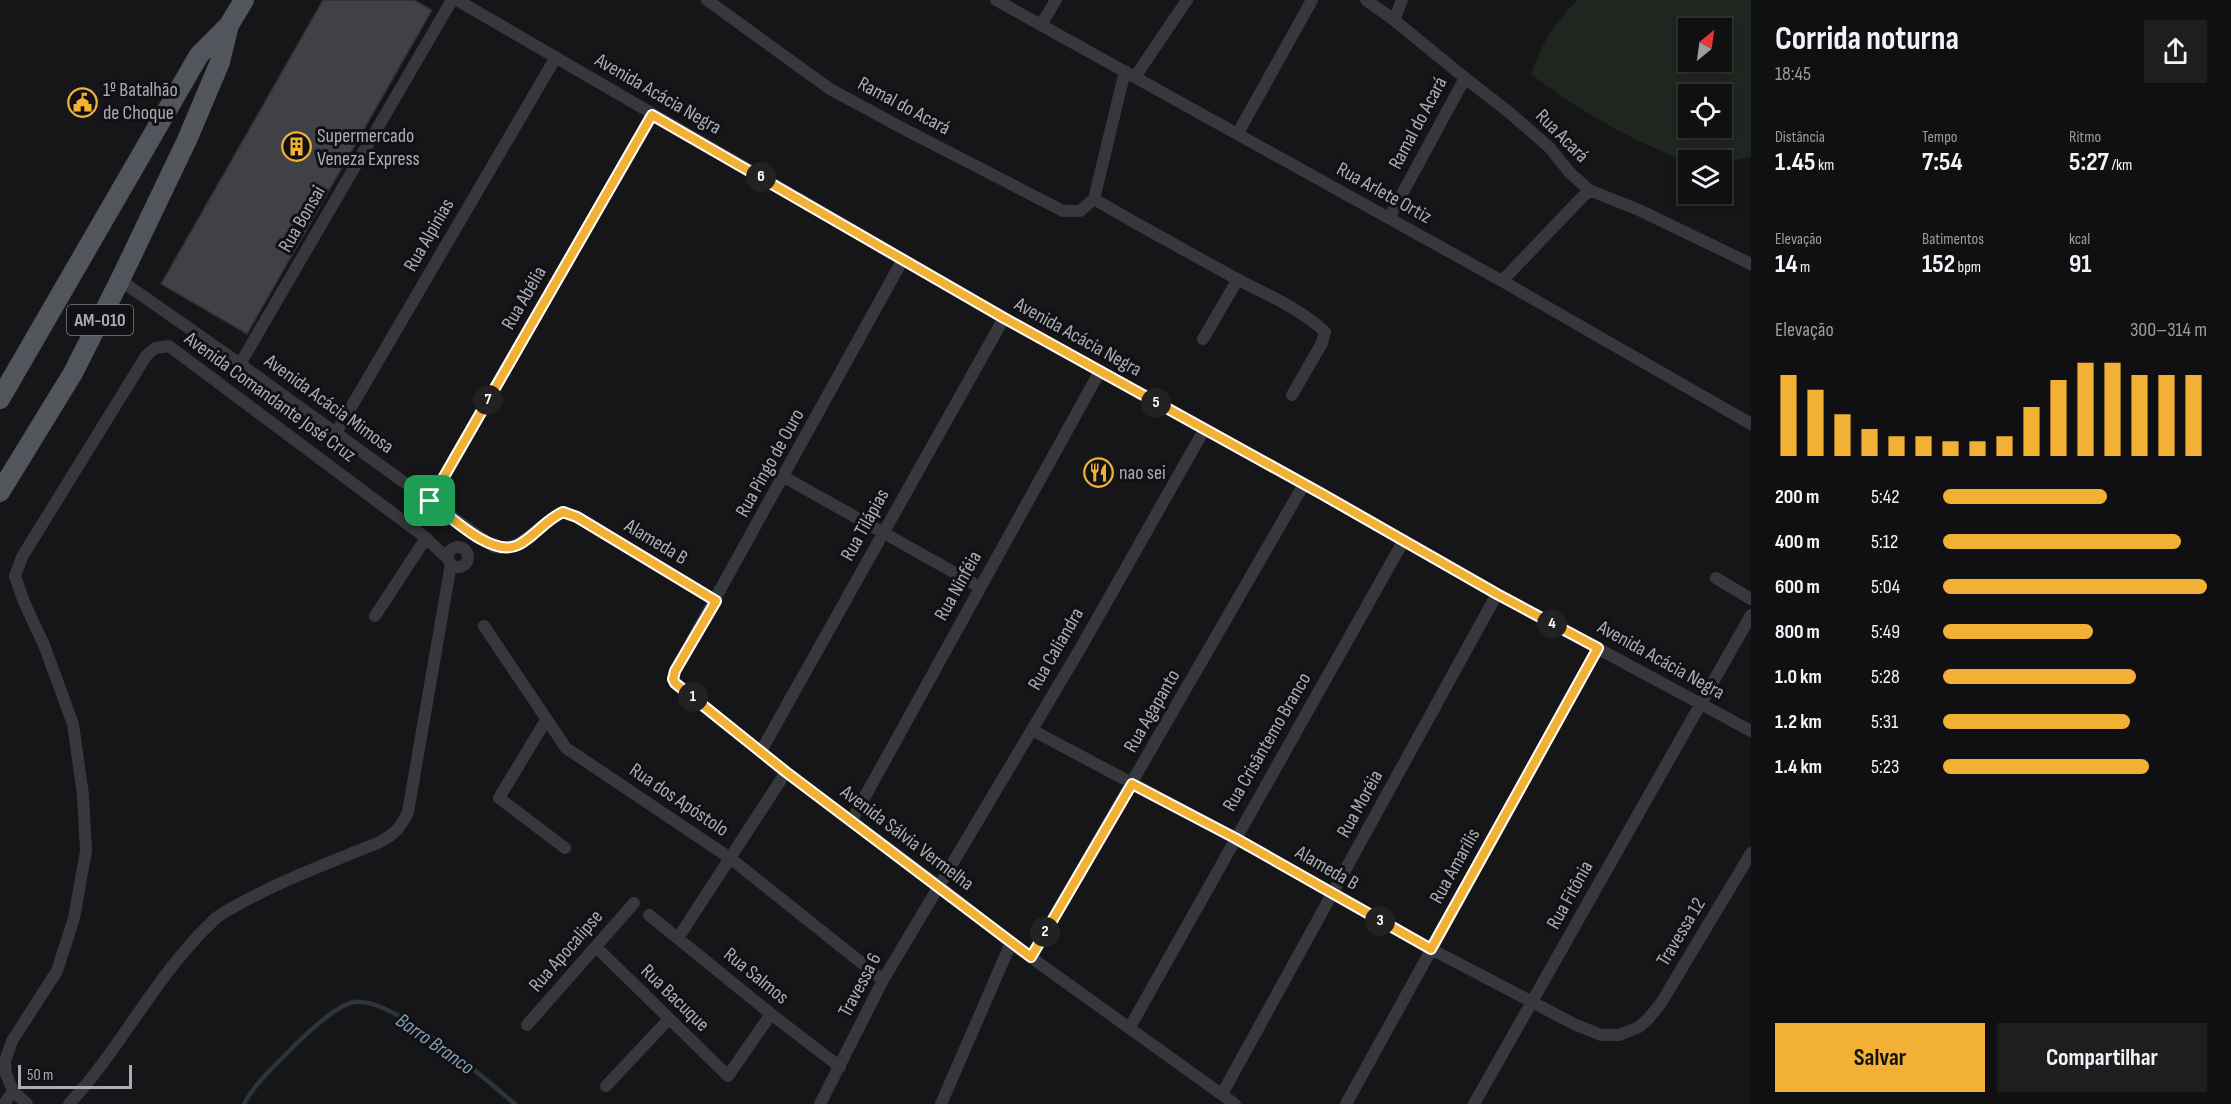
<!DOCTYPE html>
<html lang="pt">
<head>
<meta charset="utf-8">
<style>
  body { margin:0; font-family:"Sofia Sans Condensed",sans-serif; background:#1e1e20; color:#f1f3f6; height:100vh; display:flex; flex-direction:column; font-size:22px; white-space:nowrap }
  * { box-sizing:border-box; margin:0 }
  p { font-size:20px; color:#9c9d9f }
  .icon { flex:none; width:33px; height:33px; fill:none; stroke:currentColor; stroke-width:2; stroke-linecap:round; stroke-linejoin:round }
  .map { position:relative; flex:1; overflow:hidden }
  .panel { display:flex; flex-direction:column; background:#101012; width:480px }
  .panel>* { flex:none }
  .needle { width:39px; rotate:29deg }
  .buttons { position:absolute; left:1678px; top:18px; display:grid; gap:12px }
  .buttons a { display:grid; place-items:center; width:54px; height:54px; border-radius:0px; background:#101012; box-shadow:0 3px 9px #0003,0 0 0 2px #303032; font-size:30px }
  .scale { position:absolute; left:18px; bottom:15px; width:114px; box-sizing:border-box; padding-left:6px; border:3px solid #a8adb8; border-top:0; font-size:16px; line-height:21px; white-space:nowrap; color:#a8adb8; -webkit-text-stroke:4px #111113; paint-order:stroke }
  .pin { position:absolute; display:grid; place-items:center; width:51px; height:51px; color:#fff; margin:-26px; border-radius:12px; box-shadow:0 3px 9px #0006 }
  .km { position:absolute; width:30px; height:30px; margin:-15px; border-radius:50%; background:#222; color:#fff; font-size:16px; line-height:30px; text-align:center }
  .round { display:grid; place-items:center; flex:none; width:63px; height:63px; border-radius:0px; background:#1e1e20 }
  .summary { display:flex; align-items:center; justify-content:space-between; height:102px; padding:0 24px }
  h1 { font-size:33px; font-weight:700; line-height:45px }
  .stats { display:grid; grid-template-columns:repeat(3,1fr); gap:9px; height:102px; padding:6px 24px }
  .stats div { display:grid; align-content:center }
  .stats b { font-size:26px; font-weight:700 }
  .stats small { font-size:16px; font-weight:400 }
  .stats p { font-size:16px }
  .chart { height:168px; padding:12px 24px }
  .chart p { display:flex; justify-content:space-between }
  .chart svg { width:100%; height:108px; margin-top:6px; stroke:#f2b134; stroke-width:6 }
  .action { display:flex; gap:12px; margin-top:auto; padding:12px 24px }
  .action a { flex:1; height:69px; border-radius:0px; background:#f2b134; color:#111; font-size:24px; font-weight:700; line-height:69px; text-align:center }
  .action a+a { background:#1e1e20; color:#f1f3f6 }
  ul { padding:0 24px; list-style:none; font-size:20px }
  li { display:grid; grid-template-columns:96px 72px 1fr; align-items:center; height:45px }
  li i { height:15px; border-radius:8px; background:#f2b134 }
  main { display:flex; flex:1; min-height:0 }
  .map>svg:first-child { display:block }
</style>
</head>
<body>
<main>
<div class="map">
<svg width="1751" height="1104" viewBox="0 0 1751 1104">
  <rect width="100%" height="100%" fill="#161618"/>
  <path fill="#1e261f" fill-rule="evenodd" d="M 1578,0 L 1751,0 L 1751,157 L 1722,163 L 1722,160 L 1689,160 L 1689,163 C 1636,142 1576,110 1531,74 C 1542,43 1554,23 1578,0 ZM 1689,28 L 1722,28 L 1722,62 L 1689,62 ZM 1689,94 L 1722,94 L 1722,128 L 1689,128 Z"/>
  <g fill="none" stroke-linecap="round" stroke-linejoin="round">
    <path stroke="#2c353c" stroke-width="4.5" d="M 244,1104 C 257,1080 279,1062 298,1042 C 311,1030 337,1005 354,1002 C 395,997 483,1078 515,1104"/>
  </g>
  <path fill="#404145" stroke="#303034" stroke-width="1.5" d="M 323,0 L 414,0 L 432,10 L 247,334 L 161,284 Z"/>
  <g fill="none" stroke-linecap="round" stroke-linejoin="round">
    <path stroke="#37383d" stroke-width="12" d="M 457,0 L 1004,318 L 1322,494 L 1497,594 L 1751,731
      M 707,0 L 830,89 L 904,129 L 1063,211 L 1080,211 L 1094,199 L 1125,71
      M 996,0 L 1502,281 L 1751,424
      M 1366,0 L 1394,20 L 1465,78 L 1510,113 L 1550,148 L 1570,173 L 1589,190 L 1639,210 L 1751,264
      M 1394,20 L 1402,0
      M 1041,25 L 1056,0
      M 1135,77 L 1187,0
      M 1238,133 L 1312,0
      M 1094,199 C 1140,226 1188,252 1235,278 C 1265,294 1300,308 1325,332 L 1322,343 L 1292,395
      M 1389,218 L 1465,78
      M 902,261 L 675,671 L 673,679 L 675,683 L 786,772 L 939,886 L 1011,943 L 1235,1104
      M 120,280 L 240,364 L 494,547 C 522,553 539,523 563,512 L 577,517 L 716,601
      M 1502,281 L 1589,190
      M 1203,339 L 1238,279
      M 240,364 L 452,0
      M 336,433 L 556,57
      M 784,477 L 980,587
      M 430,501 L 652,115
      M448 557a10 10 0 1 1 20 0a10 10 0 1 1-20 0Z
      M 1716,578 L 1751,599
      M 375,616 L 426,538
      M 484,626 L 566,748 L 730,858 L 883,980
      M 546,720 L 499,798 L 565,848
      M 1032,730 L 1235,838 L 1431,949 L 1574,1024 L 1601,1035 L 1619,1035 L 1639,1027 L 1649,1018 L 1661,1003 L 1751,853
      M 761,751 L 1004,318
      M 852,820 L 1100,371
      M 649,915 L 771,1014 L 840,1067
      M 678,938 L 786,772
      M 596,947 L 728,1076 L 771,1014
      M 1031,957 L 1304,484
      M 527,1025 L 634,903
      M 1130,1027 L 1404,540
      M 606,1086 L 669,1019
      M 1222,1094 L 1497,594
      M 4,1104 L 13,1091
      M 27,1104 L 13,1091 L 6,1074 L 5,1061 L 12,1041 L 57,971 L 74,918 L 86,851 L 83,795 L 73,724 L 44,645 L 24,602 L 15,576 L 22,557 L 146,356 L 155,348 L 169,346 L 426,538 L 448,559
      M 69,1104 C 122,1047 157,973 214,920 C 221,913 232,908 241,903 C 285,879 333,861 380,842 C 395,834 401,827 408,812 L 451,564
      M 820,1104 L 883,980 L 1080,649 L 1204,430
      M 941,1104 L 1011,943
      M 1346,1104 L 1598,648
      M 1474,1104 L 1751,615"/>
    <path stroke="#53555c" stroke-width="20" d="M 0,399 L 199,55 L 229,25 L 244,0
      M 0,492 L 73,373 L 120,280 L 187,140 L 220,62 L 229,25"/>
  </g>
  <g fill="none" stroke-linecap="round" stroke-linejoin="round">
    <defs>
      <path id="route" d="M 652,115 L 1004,318 L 1322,494 L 1497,594 L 1598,648 L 1431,949 L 1235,838 L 1132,784 L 1031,957 L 786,772 L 675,683 L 673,679 L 675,671 L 716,601 L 577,517 L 563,512 C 545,520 534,537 518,545 C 492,558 450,516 430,501 Z"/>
    </defs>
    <use href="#route" stroke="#fff" stroke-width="12"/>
    <use href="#route" stroke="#f2b134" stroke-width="8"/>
  </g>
  <defs>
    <symbol id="civic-ring" viewBox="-11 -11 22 22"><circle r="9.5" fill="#111113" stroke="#f2b134" stroke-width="1.5"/><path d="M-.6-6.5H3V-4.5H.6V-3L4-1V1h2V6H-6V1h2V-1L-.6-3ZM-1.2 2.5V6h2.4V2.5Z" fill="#f2b134"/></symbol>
    <symbol id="building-ring" viewBox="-11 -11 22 22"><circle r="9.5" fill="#111113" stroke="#f2b134" stroke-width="1.5"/><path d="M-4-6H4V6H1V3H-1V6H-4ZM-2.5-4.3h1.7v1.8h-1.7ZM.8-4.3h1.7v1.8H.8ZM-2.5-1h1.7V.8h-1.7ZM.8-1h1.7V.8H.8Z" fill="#f2b134"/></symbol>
    <symbol id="restaurant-ring" viewBox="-11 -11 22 22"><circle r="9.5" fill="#111113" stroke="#f2b134" stroke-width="1.5"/><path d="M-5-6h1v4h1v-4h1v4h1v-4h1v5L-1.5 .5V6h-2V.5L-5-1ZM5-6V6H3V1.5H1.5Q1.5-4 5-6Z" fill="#f2b134"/></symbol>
  </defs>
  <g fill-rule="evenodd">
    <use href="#civic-ring" x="66" y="86" width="33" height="33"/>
    <use href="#building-ring" x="280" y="130" width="33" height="33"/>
    <use href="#restaurant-ring" x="1082" y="456" width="33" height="33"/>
  </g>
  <g text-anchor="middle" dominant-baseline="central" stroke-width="6" stroke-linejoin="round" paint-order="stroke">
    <rect fill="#111113" stroke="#7b7e86" stroke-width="1.5" x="67" y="305" width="66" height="30" rx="4.5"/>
    <g font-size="18" font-weight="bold" fill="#a8adb8">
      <text x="100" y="320">AM-010</text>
    </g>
    <g font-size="20" fill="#a8adb8" stroke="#111113" text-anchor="start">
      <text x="103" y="90">1º Batalhão<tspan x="103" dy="23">de Choque</tspan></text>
      <text x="317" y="136">Supermercado<tspan x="317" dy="23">Veneza Express</tspan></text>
      <text x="1119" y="473">nao sei</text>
    </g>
    <g font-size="20" fill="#a8adb8" stroke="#111113">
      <text transform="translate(658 94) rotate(30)">Avenida Acácia Negra</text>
      <text transform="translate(904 106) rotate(28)">Ramal do Acará</text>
      <text transform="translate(1418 123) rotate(-62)">Ramal do Acará</text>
      <text transform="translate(1562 136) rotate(45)">Rua Acará</text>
      <text transform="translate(1384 193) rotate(29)">Rua Arlete Ortiz</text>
      <text transform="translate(302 219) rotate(-60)">Rua Bonsai</text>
      <text transform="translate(429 235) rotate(-60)">Rua Alpinias</text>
      <text transform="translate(524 298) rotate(-60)">Rua Abélia</text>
      <text transform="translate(1078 337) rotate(29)">Avenida Acácia Negra</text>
      <text transform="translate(270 397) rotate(36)">Avenida Comandante José Cruz</text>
      <text transform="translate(329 404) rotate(36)">Avenida Acácia Mimosa</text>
      <text transform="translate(770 463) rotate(-61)">Rua Pingo de Ouro</text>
      <text transform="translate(865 525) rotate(-61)">Rua Tilápias</text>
      <text transform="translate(656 542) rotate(31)">Alameda B</text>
      <text transform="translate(958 586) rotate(-61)">Rua Ninféia</text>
      <text transform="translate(1056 649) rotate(-60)">Rua Caliandra</text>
      <text transform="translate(1661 660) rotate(29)">Avenida Acácia Negra</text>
      <text transform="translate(1152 711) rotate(-60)">Rua Agapanto</text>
      <text transform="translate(1267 742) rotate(-60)">Rua Crisântemo Branco</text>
      <text transform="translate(679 800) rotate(34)">Rua dos Apóstolo</text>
      <text transform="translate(1360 804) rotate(-61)">Rua Moréia</text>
      <text transform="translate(907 838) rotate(37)">Avenida Sálvia Vermelha</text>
      <text transform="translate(1455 866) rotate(-61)">Rua Amarílis</text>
      <text transform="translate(1327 868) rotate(30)">Alameda B</text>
      <text transform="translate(1570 895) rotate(-61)">Rua Fitônia</text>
      <text transform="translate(1681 932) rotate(-59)">Travessa 12</text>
      <text transform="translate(566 951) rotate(-49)">Rua Apocalipse</text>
      <text transform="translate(756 976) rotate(39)">Rua Salmos</text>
      <text transform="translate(860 985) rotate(-62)">Travessa 6</text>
      <text transform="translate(675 998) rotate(44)">Rua Bacuque</text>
    </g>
    <g font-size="21" font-style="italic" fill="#7f9bb3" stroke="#111113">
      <text transform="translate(435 1044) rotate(35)">Barro Branco</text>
    </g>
  </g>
</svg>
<div class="buttons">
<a><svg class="needle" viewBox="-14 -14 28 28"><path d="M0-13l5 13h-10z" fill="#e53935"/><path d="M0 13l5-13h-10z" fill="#9c9d9f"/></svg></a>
<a><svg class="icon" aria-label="locate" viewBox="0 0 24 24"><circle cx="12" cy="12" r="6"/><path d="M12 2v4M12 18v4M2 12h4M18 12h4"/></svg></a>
<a><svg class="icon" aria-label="layers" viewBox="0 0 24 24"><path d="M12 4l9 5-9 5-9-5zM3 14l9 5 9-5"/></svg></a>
</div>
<div class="scale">50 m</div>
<div class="pin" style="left:430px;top:501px;background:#1e9e55"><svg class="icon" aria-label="arrive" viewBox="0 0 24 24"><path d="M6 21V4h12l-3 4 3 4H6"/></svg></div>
<b class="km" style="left:693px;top:697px">1</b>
<b class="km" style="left:1045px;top:932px">2</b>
<b class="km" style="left:1380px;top:921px">3</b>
<b class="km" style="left:1552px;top:624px">4</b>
<b class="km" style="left:1156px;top:403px">5</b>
<b class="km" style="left:761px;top:177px">6</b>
<b class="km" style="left:488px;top:400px">7</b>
</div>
<section class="panel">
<div class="summary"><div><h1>Corrida noturna</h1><p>18:45</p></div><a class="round"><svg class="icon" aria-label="share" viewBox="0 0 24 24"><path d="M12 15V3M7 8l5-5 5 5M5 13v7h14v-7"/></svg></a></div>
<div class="stats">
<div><p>Distância</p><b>1.45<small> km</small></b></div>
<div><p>Tempo</p><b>7:54</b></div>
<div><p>Ritmo</p><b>5:27<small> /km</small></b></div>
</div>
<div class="stats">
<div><p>Elevação</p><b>14<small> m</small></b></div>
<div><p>Batimentos</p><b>152<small> bpm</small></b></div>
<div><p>kcal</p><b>91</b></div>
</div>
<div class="chart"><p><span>Elevação</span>300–314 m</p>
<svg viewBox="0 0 160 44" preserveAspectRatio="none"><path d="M5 44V11M15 44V17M25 44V27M35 44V33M45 44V36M55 44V36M65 44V38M75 44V38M85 44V36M95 44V24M105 44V13M115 44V6M125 44V6M135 44V11M145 44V11M155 44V11"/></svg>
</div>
<ul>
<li><b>200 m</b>5:42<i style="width:62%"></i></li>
<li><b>400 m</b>5:12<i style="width:90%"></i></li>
<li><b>600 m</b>5:04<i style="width:100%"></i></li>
<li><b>800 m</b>5:49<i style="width:57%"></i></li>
<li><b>1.0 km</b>5:28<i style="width:73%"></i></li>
<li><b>1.2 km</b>5:31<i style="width:71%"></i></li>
<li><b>1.4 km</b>5:23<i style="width:78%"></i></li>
</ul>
<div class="action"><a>Salvar</a><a>Compartilhar</a></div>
</section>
</main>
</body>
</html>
